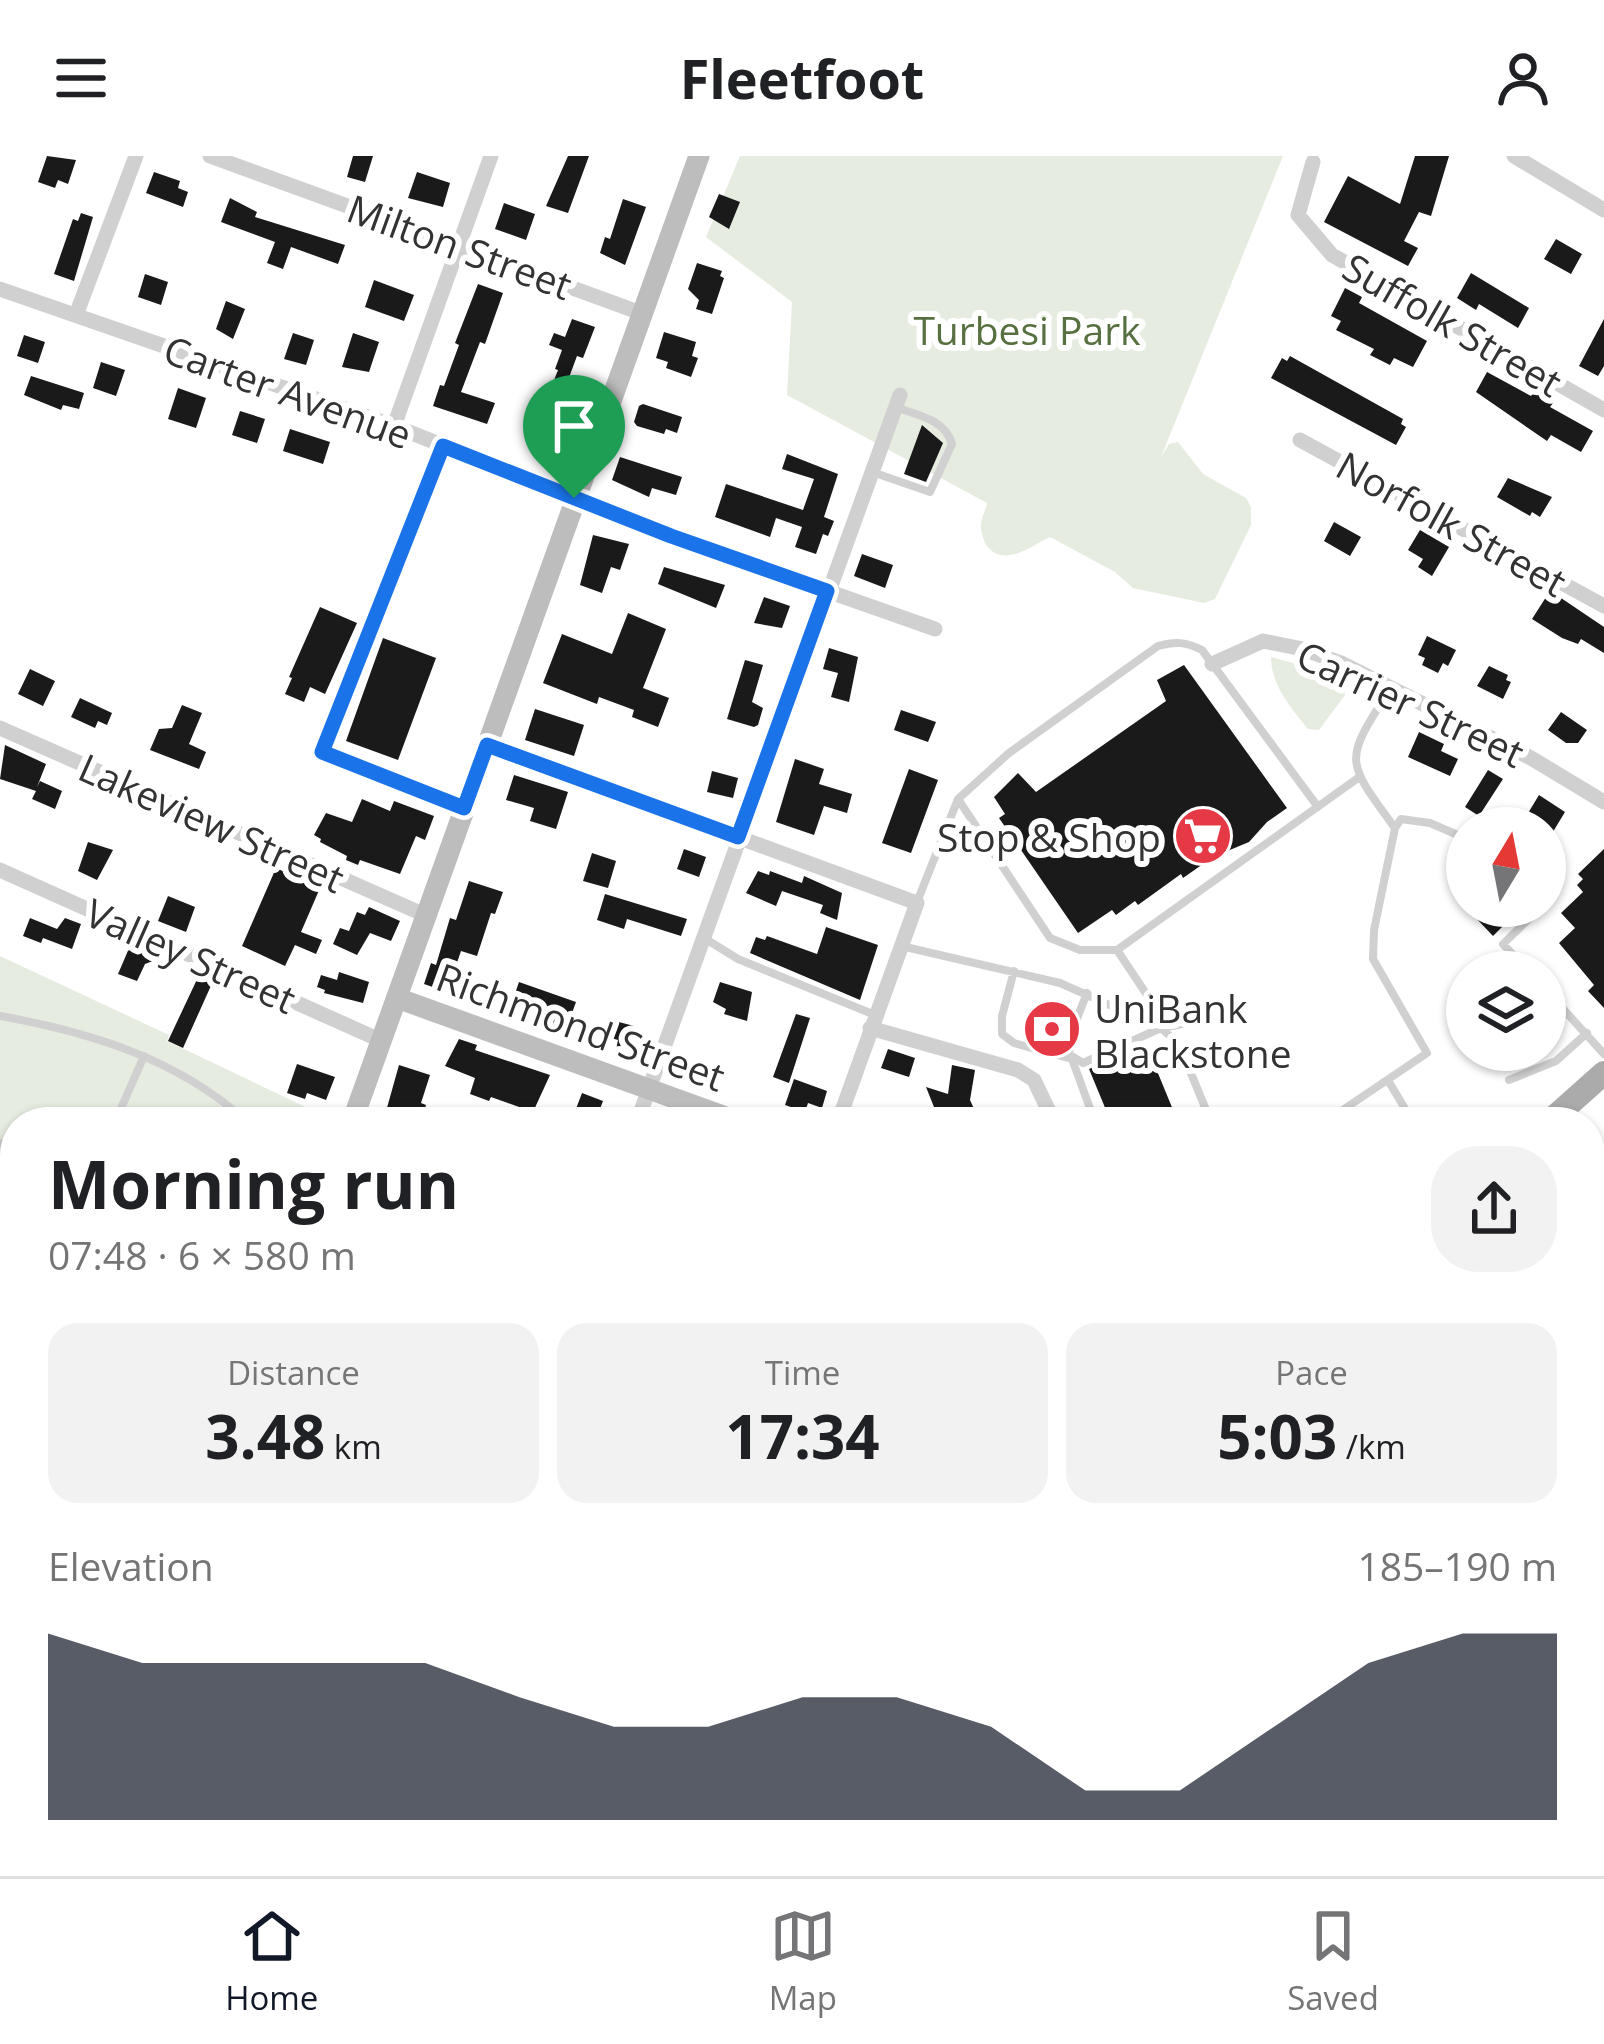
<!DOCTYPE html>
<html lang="en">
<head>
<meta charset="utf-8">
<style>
  body { margin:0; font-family:"Open Sans",sans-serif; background:#f2f2f2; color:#202124; height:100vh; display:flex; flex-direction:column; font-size:45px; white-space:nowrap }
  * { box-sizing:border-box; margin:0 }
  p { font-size:39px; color:#757577 }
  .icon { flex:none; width:66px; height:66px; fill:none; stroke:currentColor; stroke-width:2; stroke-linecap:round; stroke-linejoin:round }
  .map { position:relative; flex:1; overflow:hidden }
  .details { position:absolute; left:0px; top:951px; width:1605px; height:771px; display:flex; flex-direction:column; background:#fff; border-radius:48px 48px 0 0; box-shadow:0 3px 9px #0004 }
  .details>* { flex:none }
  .needle { width:78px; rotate:10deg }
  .tools { position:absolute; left:1446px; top:651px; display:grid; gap:24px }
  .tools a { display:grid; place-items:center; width:120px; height:120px; border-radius:50%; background:#fff; box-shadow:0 3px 9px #0004; font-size:60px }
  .pin { position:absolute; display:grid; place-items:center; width:102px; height:102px; color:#fff; margin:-123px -51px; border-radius:50% 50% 50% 0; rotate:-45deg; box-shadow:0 0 12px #0007 }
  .pin .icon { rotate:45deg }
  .round { display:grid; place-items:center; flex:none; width:126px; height:126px; border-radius:48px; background:#f2f2f2 }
  .overview { display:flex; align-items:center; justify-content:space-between; height:204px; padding:0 48px }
  h1 { font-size:66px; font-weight:700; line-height:90px }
  .figures { display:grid; grid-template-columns:repeat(3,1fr); gap:18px; height:204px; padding:12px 48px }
  .figures div { display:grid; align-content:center; border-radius:30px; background:#f2f2f2; text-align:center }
  .figures b { font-size:60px; font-weight:700 }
  .figures small { font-size:33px; font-weight:400 }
  .figures p { font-size:33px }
  .chart { height:336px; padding:24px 48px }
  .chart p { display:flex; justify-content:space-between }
  .chart svg { width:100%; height:216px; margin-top:12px; fill:#111827; opacity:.7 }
  header { display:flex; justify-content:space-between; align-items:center; height:156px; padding:0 48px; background:#fff; font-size:54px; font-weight:700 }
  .tab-bar { display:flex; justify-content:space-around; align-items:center; height:168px; border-top:3px solid #e0e0e0; background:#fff; font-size:33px; color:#757577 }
  .tab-bar a { display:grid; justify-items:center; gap:6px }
  .tab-bar .active { color:#111827 }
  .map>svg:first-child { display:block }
</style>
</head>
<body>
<header><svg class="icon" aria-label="menu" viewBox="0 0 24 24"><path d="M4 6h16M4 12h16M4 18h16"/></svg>Fleetfoot<svg class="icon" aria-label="person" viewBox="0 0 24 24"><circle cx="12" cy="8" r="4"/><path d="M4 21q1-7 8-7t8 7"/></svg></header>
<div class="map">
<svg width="1604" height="1720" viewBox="0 0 1604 1720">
  <rect width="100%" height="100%" fill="#fff"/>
  <path fill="#e6ecdf" d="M 740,0 L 1283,0 L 1161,301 L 1169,288 L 1178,286 L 1203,318 L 1246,342 L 1251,351 L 1251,369 L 1215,443 L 1204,447 L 1133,432 L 1115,416 L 1050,381 C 1031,390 1002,414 985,387 C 983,382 980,373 981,367 C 982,360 986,354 987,347 L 787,239 L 792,146 L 706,81 Z
    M 1271,501 L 1315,513 L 1344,530 L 1345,539 L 1319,574 L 1308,573 C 1291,552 1271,529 1271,501 Z
    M 0,800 L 169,879 L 167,885 L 333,964 L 15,966 L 15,1398 L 0,1392 Z"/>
  <path fill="#1a1a1a" d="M 47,0 L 76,4 L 68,28 L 58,24 L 55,32 L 38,26 Z
    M 353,0 L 373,0 L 365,26 L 347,21 Z
    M 568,0 L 589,0 L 568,57 L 546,50 Z
    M 1415,0 L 1449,0 L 1431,60 L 1419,56 L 1404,85 L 1418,92 L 1408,110 L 1324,66 L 1348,20 L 1400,48 Z
    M 154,16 L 180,25 L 178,32 L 188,36 L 183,51 L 146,37 Z
    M 417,16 L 450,27 L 443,51 L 408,42 Z
    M 719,38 L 740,46 L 729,73 L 709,61 Z
    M 230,42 L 257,56 L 255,61 L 345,89 L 338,108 L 291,91 L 283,113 L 267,107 L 275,86 L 221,66 Z
    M 623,43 L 646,51 L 625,109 L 600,97 L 605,81 L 610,83 Z
    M 504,47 L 535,58 L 526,84 L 495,73 Z
    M 81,57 L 93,61 L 74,125 L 54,118 L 73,63 L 78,65 Z
    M 1556,83 L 1582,98 L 1571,118 L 1544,103 Z
    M 697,107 L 722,115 L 720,120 L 724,122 L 712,158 L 696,153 L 699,144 L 688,133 Z
    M 1471,117 L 1529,152 L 1518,172 L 1479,148 L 1476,154 L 1457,142 Z
    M 145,118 L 168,126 L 161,149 L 138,141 Z
    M 374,124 L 414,139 L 404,165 L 365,151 Z
    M 478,128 L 503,137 L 485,188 L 480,186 L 461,236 L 495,247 L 487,268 L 433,250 L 440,229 L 444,230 L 459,189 L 455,187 Z
    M 1345,132 L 1362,141 L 1359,147 L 1427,185 L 1413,211 L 1394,202 L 1390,209 L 1370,199 L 1374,193 L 1336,174 L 1341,165 L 1331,160 Z
    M 226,145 L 245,153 L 233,183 L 216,173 Z
    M 572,163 L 595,171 L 583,202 L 577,200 L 564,235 L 558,261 L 565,264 L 560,276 L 554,273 L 548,289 L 532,283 L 541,259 L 533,256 L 539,242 L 546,245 L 558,214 L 555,213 L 562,194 L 549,189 L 554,177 L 565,181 Z
    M 1604,163 L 1604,210 L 1598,220 L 1579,210 Z
    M 664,176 L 696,186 L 692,200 L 698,202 L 691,221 L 666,212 L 668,206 L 656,202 Z
    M 293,177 L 314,184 L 306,209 L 284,203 Z
    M 353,177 L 379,186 L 369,216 L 342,211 Z
    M 24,179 L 45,186 L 38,207 L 17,200 Z
    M 1290,200 L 1403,263 L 1401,268 L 1406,271 L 1396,289 L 1271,222 L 1282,202 L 1287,205 Z
    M 101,206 L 125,214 L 116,240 L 93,232 Z
    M 1487,216 L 1531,240 L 1534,236 L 1553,247 L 1550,251 L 1593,275 L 1581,296 L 1551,279 L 1547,285 L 1476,236 Z
    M 31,220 L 84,237 L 79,253 L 63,249 L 61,254 L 24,239 Z
    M 178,232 L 206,242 L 196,272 L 168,263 Z
    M 643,248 L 682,261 L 677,277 L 666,273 L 664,278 L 637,270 L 634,266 L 639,250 Z
    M 240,255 L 265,263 L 257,287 L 232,279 Z
    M 922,269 L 943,287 L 926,326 L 904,318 Z
    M 290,273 L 330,286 L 323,308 L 283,295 Z
    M 787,298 L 838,318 L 824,361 L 834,365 L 828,380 L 823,378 L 816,398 L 795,391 L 802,371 L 776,362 L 770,381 L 715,361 L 726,328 L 803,354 L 814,323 L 782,313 Z
    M 620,301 L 682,321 L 676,339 L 652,332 L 649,341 L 612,324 Z
    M 1508,322 L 1552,341 L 1540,361 L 1532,356 L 1530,360 L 1497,341 Z
    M 1334,366 L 1361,381 L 1350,400 L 1324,385 Z
    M 1420,374 L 1449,391 L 1432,420 L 1418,411 L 1423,403 L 1408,394 Z
    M 593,379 L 629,388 L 620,414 L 611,411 L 602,437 L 580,429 Z
    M 862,398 L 893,409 L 885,432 L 854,420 Z
    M 664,411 L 725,429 L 716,452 L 658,428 Z
    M 1548,438 L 1559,445 L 1561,442 L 1604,471 L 1604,497 L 1581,483 L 1578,488 L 1562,482 L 1532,463 Z
    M 764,441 L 790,450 L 782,472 L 754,467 Z
    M 320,451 L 357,467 L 325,538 L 310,531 L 304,546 L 285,538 L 292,522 L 289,521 Z
    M 628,457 L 666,473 L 643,532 L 669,542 L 658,571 L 632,561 L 634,554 L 599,541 L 597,548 L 543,527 L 562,478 L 612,498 Z
    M 1427,480 L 1456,494 L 1448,510 L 1443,507 L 1438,517 L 1422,509 L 1425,502 L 1418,499 Z
    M 383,482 L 436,502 L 398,604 L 346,585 Z
    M 829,492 L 858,501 L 849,546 L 831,541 L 838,517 L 823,513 Z
    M 745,504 L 763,509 L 752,546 L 763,552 L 758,569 L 754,571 L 727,563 Z
    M 1184,509 L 1287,652 L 1267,666 L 1249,686 L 1213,701 L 1183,722 L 1181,718 L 1138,749 L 1135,745 L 1116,759 L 1112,754 L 1078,777 L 999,662 L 1005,658 L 994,641 L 1018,617 L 1036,636 L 1166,545 L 1157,524 Z
    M 1489,510 L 1508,519 L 1506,524 L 1511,526 L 1503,543 L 1477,530 Z
    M 30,513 L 55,525 L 43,550 L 18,538 Z
    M 80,542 L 112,557 L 107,569 L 98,565 L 95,572 L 71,561 Z
    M 182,549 L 202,557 L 189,588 L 206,596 L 199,613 L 150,594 L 159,573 L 172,572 Z
    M 535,553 L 584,569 L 574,600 L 525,584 Z
    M 901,554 L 936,566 L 928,586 L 894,574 Z
    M 1561,556 L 1587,574 L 1578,587 L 1566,587 L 1548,574 Z
    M 1419,576 L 1444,588 L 1441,595 L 1458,603 L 1450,620 L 1408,601 Z
    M 5,589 L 46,608 L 37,631 L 40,625 L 62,635 L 55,653 L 32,643 L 36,635 L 0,623 Z
    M 795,603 L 824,613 L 819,628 L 852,638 L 847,657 L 824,650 L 814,679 L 776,666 Z
    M 909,613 L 938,624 L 911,697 L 882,687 Z
    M 1488,614 L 1503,623 L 1479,660 L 1465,651 Z
    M 712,615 L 738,622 L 733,642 L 707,636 Z
    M 514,619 L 568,636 L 556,673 L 530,665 L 534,652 L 506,644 Z
    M 1539,639 L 1565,656 L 1545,689 L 1545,672 L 1519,672 Z
    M 362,643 L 390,655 L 394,645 L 434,660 L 425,684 L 416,680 L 400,718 L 360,704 L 358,709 L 346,704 L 347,700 L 320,686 L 321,683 L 314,679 L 326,657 L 352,666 Z
    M 88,686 L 113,694 L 97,724 L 78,715 Z
    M 684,693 L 706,701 L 699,721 L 677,713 Z
    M 1604,693 L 1604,852 L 1588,835 L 1594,829 L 1559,787 L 1575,772 L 1561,757 L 1583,736 L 1577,729 L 1583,723 L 1578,718 Z
    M 592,697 L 616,705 L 608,732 L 583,725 Z
    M 276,712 L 320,732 L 301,776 L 322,784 L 316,798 L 295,789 L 285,810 L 242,790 Z
    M 758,715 L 769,719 L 770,715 L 802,727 L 804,720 L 842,737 L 837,764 L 820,757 L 823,749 L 782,735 L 776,750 L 746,737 Z
    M 469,725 L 503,736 L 495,758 L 491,757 L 477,800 L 461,795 L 447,836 L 424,828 L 431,807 L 436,809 L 450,762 L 456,764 Z
    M 605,738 L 687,763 L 681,780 L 627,763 L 624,773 L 597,764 Z
    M 168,740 L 195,751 L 186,776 L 158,765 Z
    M 1488,750 L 1513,750 L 1505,758 L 1510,763 L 1493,780 L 1476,762 Z
    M 369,751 L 400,765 L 391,785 L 370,777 L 357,799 L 333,788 L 340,772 L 349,775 L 357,756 L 365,759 Z
    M 30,762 L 57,773 L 65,762 L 81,768 L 72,793 L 43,782 L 41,787 L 23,780 Z
    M 826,771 L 878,789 L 860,844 L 750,797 L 756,781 L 765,784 L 767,780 L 817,798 Z
    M 130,790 L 158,803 L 145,808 L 137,825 L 118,818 Z
    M 339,816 L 369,826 L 363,847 L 324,837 L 325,834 L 317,831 L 321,819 L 337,824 Z
    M 200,817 L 214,823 L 183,892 L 168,885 Z
    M 519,826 L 576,846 L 567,871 L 563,874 L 509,855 Z
    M 720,826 L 752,836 L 747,865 L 724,858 L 726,853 L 713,846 Z
    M 1038,851 L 1069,860 L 1062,892 L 1029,883 Z
    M 796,858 L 810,862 L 789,927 L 773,921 Z
    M 615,865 L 634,870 L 633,875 L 642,877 L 636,899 L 616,894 L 618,884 L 611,882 Z
    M 459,883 L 477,889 L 475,894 L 550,919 L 533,956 L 491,941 L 489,945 L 470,938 L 475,922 L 445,910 Z
    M 1146,888 L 1178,966 L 1111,966 L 1089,913 Z
    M 888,893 L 915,902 L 909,921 L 881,912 Z
    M 297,908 L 335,921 L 326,944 L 307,937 L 305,943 L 287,937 Z
    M 399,909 L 430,919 L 421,947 L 426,949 L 422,961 L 414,959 L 411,966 L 383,966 Z
    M 952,909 L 975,914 L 970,944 L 980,966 L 940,966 L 926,931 L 948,938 Z
    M 794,923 L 827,935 L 822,952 L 808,947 L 805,956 L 785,949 Z
    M 582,937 L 603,945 L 595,966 L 571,966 Z
    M 1590,1126 L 1604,1135 L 1604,1162 L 1590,1184 Z
    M 1590,1441 L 1604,1443 L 1598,1501 L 1590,1500 Z
    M 1590,1596 L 1604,1598 L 1604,1698 L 1590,1696 Z
    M 0,1627 L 15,1631 L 15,1675 L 0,1669 Z
    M 261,1707 L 302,1707 L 297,1720 L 256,1720 Z
    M 549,1707 L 640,1707 L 639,1720 L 543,1720 Z
    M 984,1707 L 1018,1707 L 1015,1720 L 980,1720 Z
    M 1370,1707 L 1424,1707 L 1422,1720 L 1370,1713 Z
    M 1557,1707 L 1595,1707 L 1593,1720 L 1556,1720 Z"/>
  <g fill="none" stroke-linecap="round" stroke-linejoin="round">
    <path stroke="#d0d0d0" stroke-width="8" d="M 443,292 L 322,596 L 461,651
      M 872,316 L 930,336 L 952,288 C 945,263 917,259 895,251
      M 958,643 L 1050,782 L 1080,794 L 1117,794 L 1358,622
      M 1395,672 L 1401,663 L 1430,667 L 1467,683
      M 917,746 L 958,643 L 1009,597 L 1158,490 C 1176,485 1186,486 1202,494 L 1318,651
      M 704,782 L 738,803 L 875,859
      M 901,790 L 1060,827 L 1161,872
      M 1117,794 L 1155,851 L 1161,872 L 1179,888 L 1211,966
      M 1014,815 L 1002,860 L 1002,878 L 1014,887 L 1072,903 L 1095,966
      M 1529,816 L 1503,788 L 1538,754 L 1537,750
      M 1545,833 L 1604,898
      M 0,860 C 89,876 179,903 247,966
      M 1076,865 L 1087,837
      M 1073,874 L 1069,898 L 1083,907 L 1161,872 L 1182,868 L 1212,848
      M 1509,924 L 1556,905 L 1587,877
      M 1389,926 L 1413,966
      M 115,966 L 144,900
      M 1325,966 L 1427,897 L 1373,803 L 1374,774 L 1395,672 C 1344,603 1344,605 1390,533
      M 0,987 L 0,1030
      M 0,1031 L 15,1036
      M 0,1174 L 15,1196
      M 5,1176 L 15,1165
      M 0,1317 L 15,1323
      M 0,1618 L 15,1622
      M 0,1701 L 15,1706
      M 19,1707 L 57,1720"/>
    <path stroke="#d0d0d0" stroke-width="15" d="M 210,0 L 641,157
      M 1514,0 L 1604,54
      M 1313,6 L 1298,59 L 1332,99 L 1604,254
      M 0,133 L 394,270 L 671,380 L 935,473
      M 76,159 L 136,0
      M 394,270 L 491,0
      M 1300,284 L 1604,450
      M 1212,508 L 1263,485 L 1303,493 L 1341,507 L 1531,602 L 1604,646
      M 0,572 L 425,759
      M 487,589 L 917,747 L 838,966
      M 0,714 L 382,885
      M 870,872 L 1018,914 L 1034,924 L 1054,966
      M 637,966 L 900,239
      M 0,1411 L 15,1417
      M 1590,1514 L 1604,1516
      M 129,1707 L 157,1720
      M 1039,1720 L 1042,1707
      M 1445,1720 L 1447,1707"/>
    <path stroke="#bdbdbd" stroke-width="21" d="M 397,842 L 740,966
      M 352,966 L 699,0
      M 81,1720 L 86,1707"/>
    <path stroke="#ababab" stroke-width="24" d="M 1549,966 L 1604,917
      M 861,1707 L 909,1720
      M 522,1720 L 529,1707"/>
  </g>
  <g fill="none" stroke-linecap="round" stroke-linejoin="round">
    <defs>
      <path id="route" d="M 443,290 L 671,380 L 827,435 L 738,681 L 487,589 L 464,652 L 322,596 Z"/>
    </defs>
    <use href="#route" stroke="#fff" stroke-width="24"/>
    <use href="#route" stroke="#1a73e8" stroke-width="15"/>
  </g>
  <defs>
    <symbol id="supermarket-disc" viewBox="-11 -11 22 22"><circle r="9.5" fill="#e63946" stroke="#fff"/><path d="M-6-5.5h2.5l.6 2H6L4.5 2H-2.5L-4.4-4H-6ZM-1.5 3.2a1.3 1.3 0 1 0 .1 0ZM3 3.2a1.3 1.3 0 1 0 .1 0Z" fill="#fff"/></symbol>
    <symbol id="bank-disc" viewBox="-11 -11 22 22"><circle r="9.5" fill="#e63946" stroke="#fff"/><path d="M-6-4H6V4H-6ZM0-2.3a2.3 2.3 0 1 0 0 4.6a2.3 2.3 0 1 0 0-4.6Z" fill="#fff"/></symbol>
  </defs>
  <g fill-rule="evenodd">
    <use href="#supermarket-disc" x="1170" y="647" width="66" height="66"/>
    <use href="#bank-disc" x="1019" y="840" width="66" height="66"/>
  </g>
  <g text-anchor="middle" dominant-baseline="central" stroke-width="12" stroke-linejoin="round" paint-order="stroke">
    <g font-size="39" fill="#333" stroke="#fff">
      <text transform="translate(460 90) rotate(20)">Milton Street</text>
      <text transform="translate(1453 168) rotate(30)">Suffolk Street</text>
      <text transform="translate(288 235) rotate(20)">Carter Avenue</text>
      <text transform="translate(1452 367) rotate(29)">Norfolk Street</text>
      <text transform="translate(1411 547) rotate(25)">Carrier Street</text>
      <text transform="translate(212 666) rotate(24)">Lakeview Street</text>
      <text transform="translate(191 799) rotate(24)">Valley Street</text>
      <text transform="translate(581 870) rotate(20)">Richmond Street</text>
    </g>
    <g font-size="39" fill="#56703f" stroke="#fff">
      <text x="1027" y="173">Turbesi Park</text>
    </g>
    <g font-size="39" fill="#333" stroke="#fff" text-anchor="end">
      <text x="1161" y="680">Stop &amp; Shop</text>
      <text x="1094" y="851" text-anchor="start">UniBank<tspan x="1094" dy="45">Blackstone</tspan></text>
    </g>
  </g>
</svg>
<div class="tools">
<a><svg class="needle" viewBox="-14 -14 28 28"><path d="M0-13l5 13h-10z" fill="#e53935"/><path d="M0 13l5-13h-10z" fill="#757577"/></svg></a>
<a><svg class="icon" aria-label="layers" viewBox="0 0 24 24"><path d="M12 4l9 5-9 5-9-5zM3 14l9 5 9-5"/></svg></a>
</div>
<div class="pin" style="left:574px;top:342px;background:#1e9e55"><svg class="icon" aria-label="arrive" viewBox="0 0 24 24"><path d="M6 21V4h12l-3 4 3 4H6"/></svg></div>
<section class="details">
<div class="overview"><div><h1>Morning run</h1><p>07:48 · 6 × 580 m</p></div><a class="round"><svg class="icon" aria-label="share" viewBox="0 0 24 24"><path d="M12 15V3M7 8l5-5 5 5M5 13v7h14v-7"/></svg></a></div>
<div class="figures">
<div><p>Distance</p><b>3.48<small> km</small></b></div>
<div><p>Time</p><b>17:34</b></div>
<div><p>Pace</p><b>5:03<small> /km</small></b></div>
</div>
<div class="chart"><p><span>Elevation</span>185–190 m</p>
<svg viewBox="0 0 160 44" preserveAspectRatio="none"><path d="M0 44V6L10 12L20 12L30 12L40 12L50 19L60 25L70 25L80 19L90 19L100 25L110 38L120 38L130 25L140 12L150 6L160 6V44z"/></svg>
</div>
</section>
</div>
<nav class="tab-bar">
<a class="active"><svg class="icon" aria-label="home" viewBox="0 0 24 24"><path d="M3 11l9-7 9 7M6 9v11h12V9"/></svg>Home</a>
<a><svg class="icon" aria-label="map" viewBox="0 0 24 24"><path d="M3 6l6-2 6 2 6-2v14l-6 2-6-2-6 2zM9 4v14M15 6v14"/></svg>Map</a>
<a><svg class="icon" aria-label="saved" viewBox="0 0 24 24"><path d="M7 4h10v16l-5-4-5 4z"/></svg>Saved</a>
</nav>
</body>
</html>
